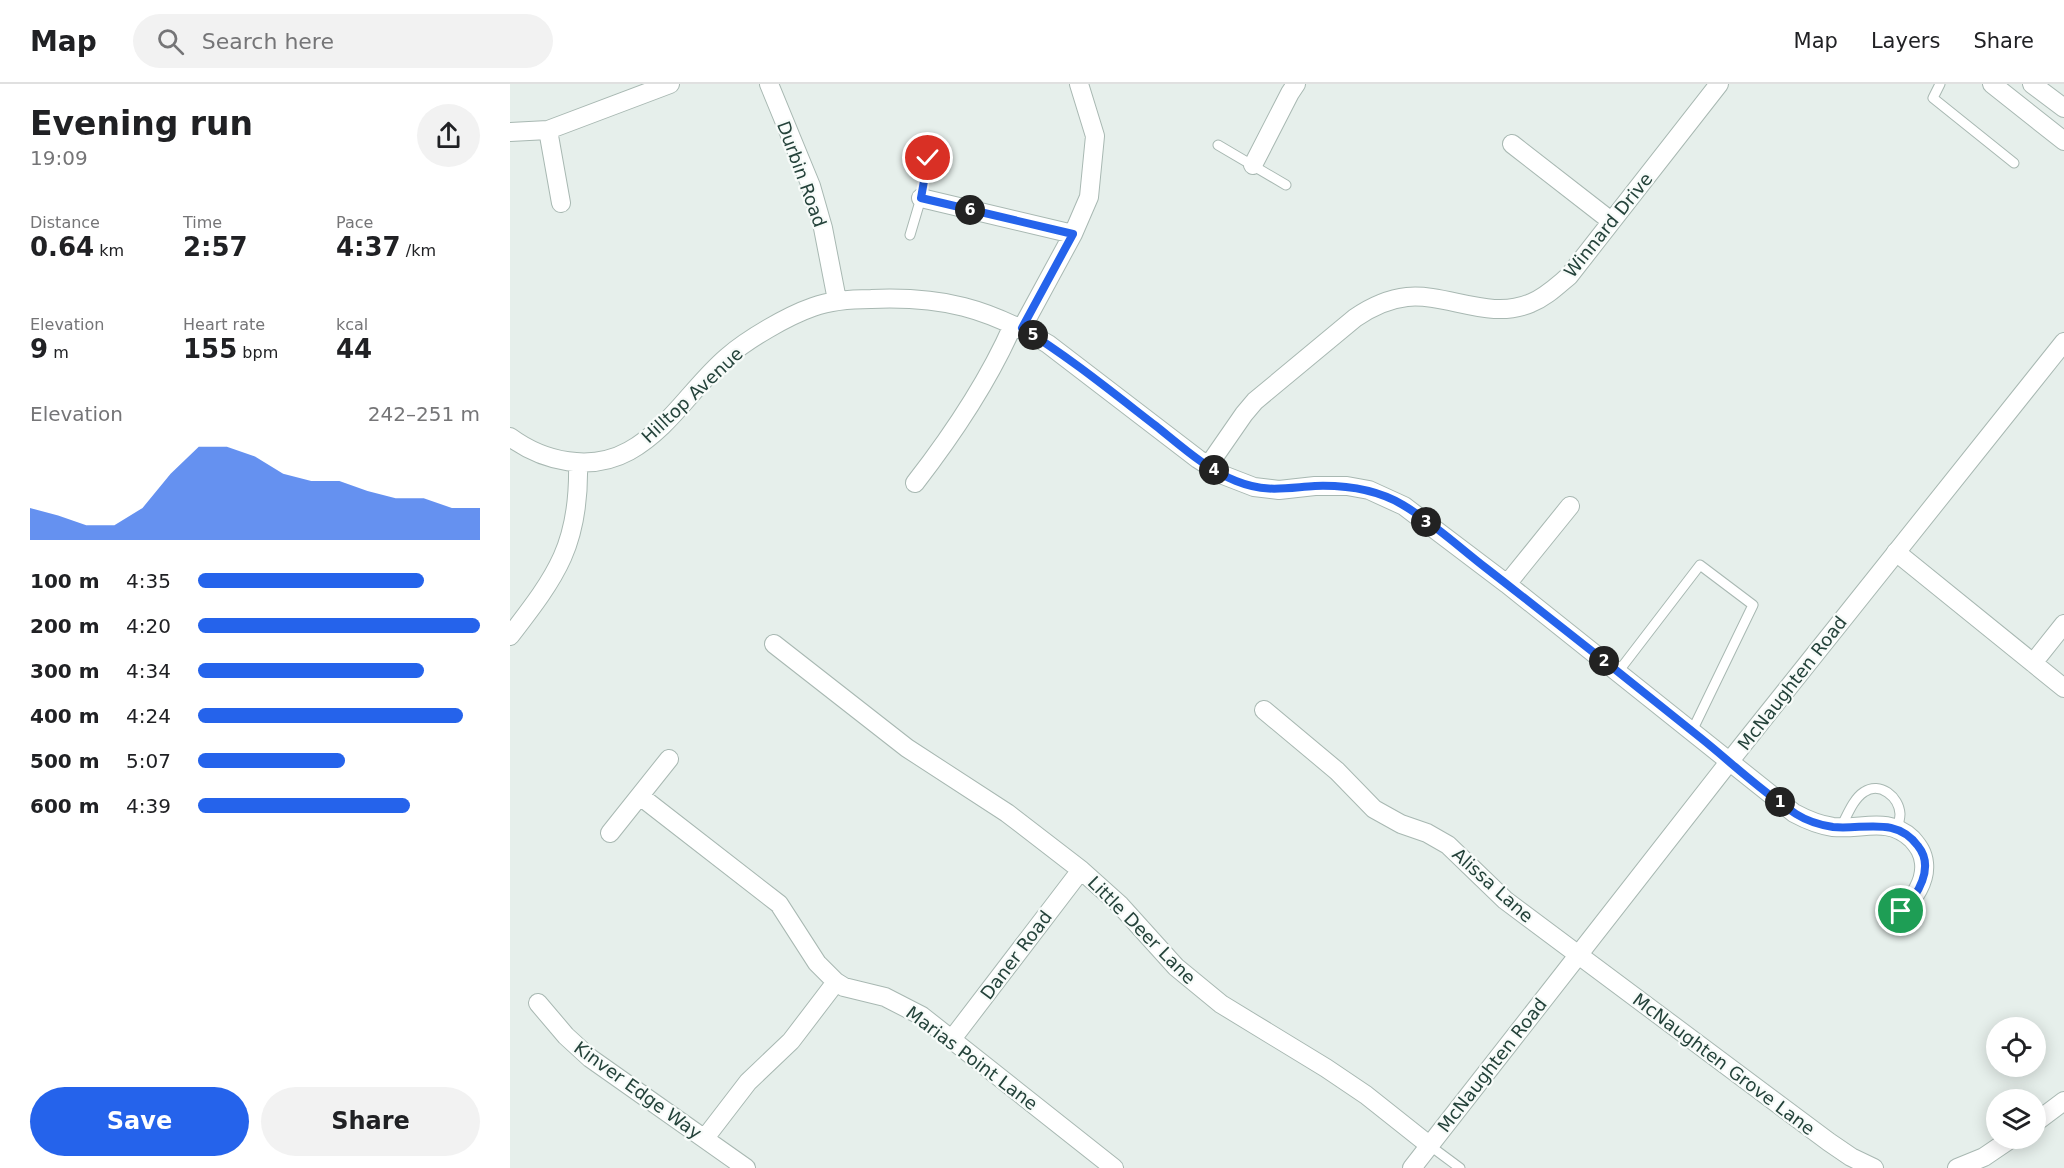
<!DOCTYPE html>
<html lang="en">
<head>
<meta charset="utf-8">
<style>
  body { margin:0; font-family:"DejaVu Sans",sans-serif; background:#f2f2f2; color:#202124; height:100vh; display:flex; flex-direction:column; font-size:22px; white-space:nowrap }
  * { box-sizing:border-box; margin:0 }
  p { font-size:20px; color:#757577 }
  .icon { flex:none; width:33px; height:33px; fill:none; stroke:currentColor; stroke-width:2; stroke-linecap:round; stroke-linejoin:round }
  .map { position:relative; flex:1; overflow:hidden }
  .sheet { display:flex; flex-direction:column; background:#fff; width:510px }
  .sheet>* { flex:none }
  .buttons { position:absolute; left:1476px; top:933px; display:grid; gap:12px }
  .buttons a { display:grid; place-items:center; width:60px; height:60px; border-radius:50%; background:#fff; box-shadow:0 3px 15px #0003; font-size:30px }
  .pin { position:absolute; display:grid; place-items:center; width:51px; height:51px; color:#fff; margin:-26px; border:3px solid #fff; border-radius:50%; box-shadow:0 2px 6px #0007 }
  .km { position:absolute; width:30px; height:30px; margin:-15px; border-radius:50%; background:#222; color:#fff; font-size:16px; line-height:30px; text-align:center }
  .round { display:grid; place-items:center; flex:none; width:63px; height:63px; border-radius:32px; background:#f2f2f2 }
  .overview { display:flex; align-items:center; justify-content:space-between; height:102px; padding:0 30px }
  h1 { font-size:33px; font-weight:700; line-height:45px }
  .stats { display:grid; grid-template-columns:repeat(3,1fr); gap:9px; height:102px; padding:6px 30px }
  .stats div { display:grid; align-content:center }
  .stats b { font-size:26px; font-weight:700 }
  .stats small { font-size:16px; font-weight:400 }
  .stats p { font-size:16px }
  .chart { height:168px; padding:12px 30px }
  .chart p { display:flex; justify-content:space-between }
  .chart svg { width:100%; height:108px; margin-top:6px; fill:#2563eb; opacity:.7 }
  .cta { display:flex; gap:12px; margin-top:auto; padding:12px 30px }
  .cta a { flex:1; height:69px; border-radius:36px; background:#2563eb; color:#fff; font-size:24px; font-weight:700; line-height:69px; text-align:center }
  .cta a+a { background:#f2f2f2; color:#202124 }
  ul { padding:0 30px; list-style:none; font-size:20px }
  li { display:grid; grid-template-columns:96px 72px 1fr; align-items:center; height:45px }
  li i { height:15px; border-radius:8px; background:#2563eb }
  header { display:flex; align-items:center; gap:36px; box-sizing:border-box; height:84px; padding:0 30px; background:#fff; border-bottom:2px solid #e0e0e0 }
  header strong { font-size:28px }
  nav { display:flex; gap:33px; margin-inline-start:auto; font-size:21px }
  .search { width:420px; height:54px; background:#f2f2f2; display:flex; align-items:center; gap:15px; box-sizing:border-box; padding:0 21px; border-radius:33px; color:#757577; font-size:22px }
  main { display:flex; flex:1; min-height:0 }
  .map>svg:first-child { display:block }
</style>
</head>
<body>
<header>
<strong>Map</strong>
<div class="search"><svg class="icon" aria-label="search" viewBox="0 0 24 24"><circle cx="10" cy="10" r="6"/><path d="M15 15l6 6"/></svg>Search here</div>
<nav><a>Map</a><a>Layers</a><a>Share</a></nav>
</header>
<main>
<section class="sheet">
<div class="overview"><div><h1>Evening run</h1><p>19:09</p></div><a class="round"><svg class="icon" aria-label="share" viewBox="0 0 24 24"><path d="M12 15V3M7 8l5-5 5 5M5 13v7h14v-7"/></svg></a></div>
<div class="stats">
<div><p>Distance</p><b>0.64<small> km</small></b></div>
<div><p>Time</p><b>2:57</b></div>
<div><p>Pace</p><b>4:37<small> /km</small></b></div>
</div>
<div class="stats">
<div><p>Elevation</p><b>9<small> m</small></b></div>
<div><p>Heart rate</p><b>155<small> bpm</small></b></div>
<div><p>kcal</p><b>44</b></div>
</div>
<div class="chart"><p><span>Elevation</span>242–251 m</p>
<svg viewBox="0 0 160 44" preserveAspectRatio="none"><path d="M0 44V31L10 34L20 38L30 38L40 31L50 17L60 6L70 6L80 10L90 17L100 20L110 20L120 24L130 27L140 27L150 31L160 31V44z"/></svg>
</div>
<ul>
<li><b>100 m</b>4:35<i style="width:80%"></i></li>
<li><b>200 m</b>4:20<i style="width:100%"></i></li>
<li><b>300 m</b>4:34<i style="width:80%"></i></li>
<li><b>400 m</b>4:24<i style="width:94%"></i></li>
<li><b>500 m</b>5:07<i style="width:52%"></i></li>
<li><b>600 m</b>4:39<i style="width:75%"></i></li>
</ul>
<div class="cta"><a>Save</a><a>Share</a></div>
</section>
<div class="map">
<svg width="1554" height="1084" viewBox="0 0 1554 1084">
  <rect width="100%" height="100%" fill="#e6efeb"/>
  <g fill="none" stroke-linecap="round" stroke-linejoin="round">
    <defs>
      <path id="service" d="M 1430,0 L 1423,14 L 1504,79
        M 708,61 L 776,101
        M 400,151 L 411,114 L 419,74
        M 1108,588 L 1190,481 L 1243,521 L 1182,647
        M 1331,743 C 1337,732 1343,715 1354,708 C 1370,697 1389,713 1390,730 C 1390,735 1388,740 1388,744
        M 919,1061 L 950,1084"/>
      <path id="minor" d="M 259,0 L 301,102 L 313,144 L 327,216
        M 1482,0 L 1554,57
        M 1522,0 L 1554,24
        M 38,46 L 51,119
        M 0,48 L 38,46 L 160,0
        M 1002,60 L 1101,137
        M 743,81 L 780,9 L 786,0
        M 411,114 L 563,150
        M 512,244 L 563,150 L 579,113 L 585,52 L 569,0
        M 0,353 C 34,378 81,388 119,367 C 160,344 183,302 217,273 C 238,255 277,232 303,223 C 322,216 342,215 361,215 C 432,212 478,224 538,260 L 688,375 L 713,391 L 744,403 L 769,406 L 805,402 L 837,402 L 859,406 L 894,422 L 997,500 L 1284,729 C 1297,736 1309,741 1323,743 C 1352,746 1378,732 1402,755 C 1409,763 1413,769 1414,779 C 1416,797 1404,815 1391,827
        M 698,382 L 734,330 L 745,317 L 845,234 C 861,223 878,215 897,213 C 937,209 980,237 1021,219 C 1036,213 1047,202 1059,192 L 1209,0
        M 405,399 C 443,350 478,298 503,241
        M 1386,468 L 1554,604
        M 997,500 L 1060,422
        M 0,552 C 47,491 70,460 68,379
        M 264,560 L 397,664 L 497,729 L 571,786 L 610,821 L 666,883 L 711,920 L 816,984 L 856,1011 L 919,1061
        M 1523,579 L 1554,540
        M 754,626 L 827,687 L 864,725 L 891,740 L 917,749 L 938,761 L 995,816 L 1319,1058 L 1341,1073 L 1364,1084
        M 130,712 L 269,820 L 307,879 L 326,898 L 334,903 L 375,913 L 412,932 L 604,1084
        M 100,749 L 159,675
        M 28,919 L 56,952 L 80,974 L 236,1084
        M 442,955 L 571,786
        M 1526,1038 L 1554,1017
        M 195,1054 L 238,998 L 281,957 L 326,898
        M 1447,1084 L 1474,1073 L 1502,1054"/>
      <path id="tertiary" d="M 902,1084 L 1219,678 L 1554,258"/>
    </defs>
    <use href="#service" stroke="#a8b8b2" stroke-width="11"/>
    <use href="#minor" stroke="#a8b8b2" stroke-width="20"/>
    <use href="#tertiary" stroke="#a8b8b2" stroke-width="20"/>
    <use href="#service" stroke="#fff" stroke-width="9"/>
    <use href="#minor" stroke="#fff" stroke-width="18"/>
    <use href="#tertiary" stroke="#fff" stroke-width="18"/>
  </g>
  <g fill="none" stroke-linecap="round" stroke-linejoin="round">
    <defs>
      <path id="route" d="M 418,74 L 411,114 L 563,150 L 512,244 C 559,273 602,308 646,342 C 671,362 696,385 726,397 C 756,409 775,404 805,402 C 836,401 866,405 893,421 C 922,438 949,463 976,484 C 1048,540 1120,597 1192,655 C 1223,680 1252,708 1286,730 C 1297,737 1310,741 1323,743 C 1354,746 1386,732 1408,762 C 1425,783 1408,812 1391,827"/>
    </defs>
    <use href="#route" stroke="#fff" stroke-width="12"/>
    <use href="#route" stroke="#2563eb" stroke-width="8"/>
  </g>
  <g text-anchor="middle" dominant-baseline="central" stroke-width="4.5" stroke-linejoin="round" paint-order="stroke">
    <g font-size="18" fill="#24423a" stroke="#f7fbf9">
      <text transform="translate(292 90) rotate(70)">Durbin Road</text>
      <text transform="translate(1098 141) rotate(-51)">Winnard Drive</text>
      <text transform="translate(182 311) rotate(-43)">Hilltop Avenue</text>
      <text transform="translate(1282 599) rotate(-52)">McNaughten Road</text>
      <text transform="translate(983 801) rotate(42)">Alissa Lane</text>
      <text transform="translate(632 846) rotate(45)">Little Deer Lane</text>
      <text transform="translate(506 871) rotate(-53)">Daner Road</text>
      <text transform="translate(462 974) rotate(37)">Marias Point Lane</text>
      <text transform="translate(1214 980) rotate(37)">McNaughten Grove Lane</text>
      <text transform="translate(982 981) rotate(-52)">McNaughten Road</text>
      <text transform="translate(128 1006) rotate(36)">Kinver Edge Way</text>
    </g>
  </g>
</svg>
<div class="buttons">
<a><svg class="icon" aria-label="locate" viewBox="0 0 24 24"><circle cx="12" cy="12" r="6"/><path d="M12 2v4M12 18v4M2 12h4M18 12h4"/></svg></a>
<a><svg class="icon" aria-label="layers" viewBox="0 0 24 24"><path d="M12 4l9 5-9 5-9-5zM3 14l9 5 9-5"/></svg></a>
</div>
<div class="pin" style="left:1391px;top:827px;background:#1e9e55"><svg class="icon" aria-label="arrive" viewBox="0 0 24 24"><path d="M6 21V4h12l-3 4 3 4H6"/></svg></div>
<div class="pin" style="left:418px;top:74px;background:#d93025"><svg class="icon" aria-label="check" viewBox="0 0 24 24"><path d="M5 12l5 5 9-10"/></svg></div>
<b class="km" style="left:1270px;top:718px">1</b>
<b class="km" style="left:1094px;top:577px">2</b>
<b class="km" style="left:916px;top:438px">3</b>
<b class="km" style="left:704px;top:386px">4</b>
<b class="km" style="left:523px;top:251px">5</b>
<b class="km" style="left:460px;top:126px">6</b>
</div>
</main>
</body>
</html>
